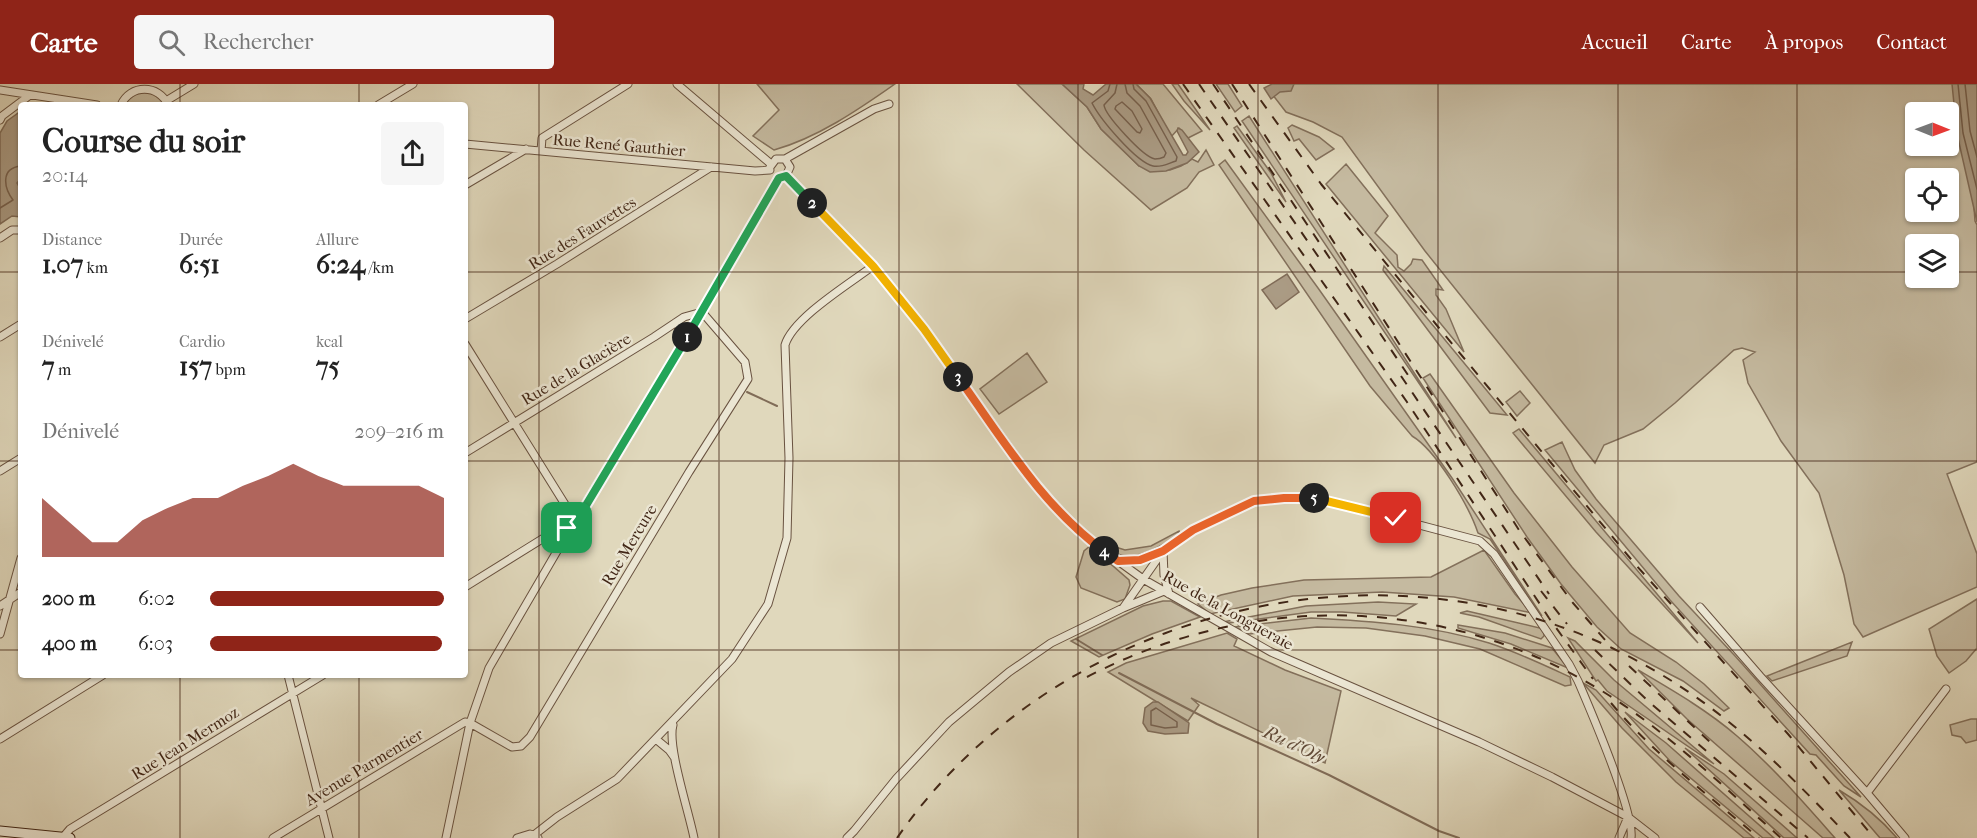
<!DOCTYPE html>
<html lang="fr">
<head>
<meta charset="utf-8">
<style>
  body { margin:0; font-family:"IM FELL French Canon",serif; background:#f6f6f6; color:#222; height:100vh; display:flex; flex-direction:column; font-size:22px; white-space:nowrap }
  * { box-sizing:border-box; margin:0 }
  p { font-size:20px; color:#767676 }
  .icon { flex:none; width:33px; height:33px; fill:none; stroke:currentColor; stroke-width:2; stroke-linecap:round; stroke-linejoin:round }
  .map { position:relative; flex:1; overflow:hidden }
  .side { position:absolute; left:18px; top:18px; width:450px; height:576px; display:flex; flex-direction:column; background:#fff; border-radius:6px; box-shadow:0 2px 4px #0004 }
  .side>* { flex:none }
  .needle { width:39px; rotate:91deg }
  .buttons { position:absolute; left:1905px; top:18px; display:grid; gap:12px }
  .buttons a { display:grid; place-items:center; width:54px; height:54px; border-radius:6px; background:#fff; box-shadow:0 2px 4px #0004; font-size:30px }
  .pin { position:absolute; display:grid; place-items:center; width:51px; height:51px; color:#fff; margin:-26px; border-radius:12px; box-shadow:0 3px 9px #0006 }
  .km { position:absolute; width:30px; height:30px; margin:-15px; border-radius:50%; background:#222; color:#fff; font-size:16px; line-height:30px; text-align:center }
  .round { display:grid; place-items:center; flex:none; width:63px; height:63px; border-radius:6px; background:#f6f6f6 }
  .head { display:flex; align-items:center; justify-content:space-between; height:102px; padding:0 24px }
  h1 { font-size:33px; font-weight:700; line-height:45px }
  .stats { display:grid; grid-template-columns:repeat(3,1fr); gap:9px; height:102px; padding:6px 24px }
  .stats div { display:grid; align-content:center }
  .stats b { font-size:26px; font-weight:700 }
  .stats small { font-size:16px; font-weight:400 }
  .stats p { font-size:16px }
  .chart { height:168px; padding:12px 24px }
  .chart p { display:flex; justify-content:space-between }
  .chart svg { width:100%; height:108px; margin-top:6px; fill:#8f2418; opacity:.7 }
  ul { padding:0 24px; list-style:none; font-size:20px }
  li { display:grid; grid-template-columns:96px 72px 1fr; align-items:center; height:45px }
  li i { height:15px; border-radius:8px; background:#8f2418 }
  header { display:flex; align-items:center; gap:36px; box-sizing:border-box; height:84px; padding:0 30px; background:#8f2418; color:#fff }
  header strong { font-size:28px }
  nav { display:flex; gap:33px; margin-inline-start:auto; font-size:21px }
  .search { width:420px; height:54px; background:#f6f6f6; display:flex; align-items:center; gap:15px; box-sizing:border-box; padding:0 21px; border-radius:6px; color:#767676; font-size:22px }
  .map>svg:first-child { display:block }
</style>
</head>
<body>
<header>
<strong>Carte</strong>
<div class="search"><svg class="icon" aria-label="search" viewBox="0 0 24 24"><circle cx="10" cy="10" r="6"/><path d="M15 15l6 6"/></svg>Rechercher</div>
<nav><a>Accueil</a><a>Carte</a><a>À propos</a><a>Contact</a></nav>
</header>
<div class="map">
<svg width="1977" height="754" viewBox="0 0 1977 754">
  <rect width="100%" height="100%" fill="#e0d8bc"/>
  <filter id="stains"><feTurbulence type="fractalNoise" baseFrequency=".00333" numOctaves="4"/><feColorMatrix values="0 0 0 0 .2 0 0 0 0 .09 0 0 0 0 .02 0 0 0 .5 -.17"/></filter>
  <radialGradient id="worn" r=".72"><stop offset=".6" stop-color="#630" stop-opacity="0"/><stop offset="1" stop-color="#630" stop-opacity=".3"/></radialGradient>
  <path fill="#c5baa0" stroke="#83705b" stroke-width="1.5" fill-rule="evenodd" d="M 757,0 L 895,0 C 858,26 817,54 774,66 L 753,52 L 779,26 Z
    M 1017,0 L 1062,0 L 1087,23 L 1101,45 L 1139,82 L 1170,86 L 1181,82 L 1192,75 L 1198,78 L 1206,66 L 1214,81 L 1199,88 L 1187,104 L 1151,126 L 1084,66 Z
    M 1136,0 L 1163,0 L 1202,47 L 1188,54 L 1179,44 L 1171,53 L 1151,15 Z
    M 1172,0 L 1178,0 L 1210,46 L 1184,17 Z
    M 1216,0 L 1228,0 L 1242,22 L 1235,28 Z
    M 1286,0 L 1955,0 L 1972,95 L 1975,137 L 1977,141 L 1977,378 L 1947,390 L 1977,470 L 1977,503 L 1863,553 L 1854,540 L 1844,491 L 1819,409 L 1781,357 L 1748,299 L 1743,276 L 1755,268 L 1742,264 L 1734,266 L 1675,319 L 1643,345 L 1604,361 L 1595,379 L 1425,167 L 1342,53 L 1313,38 L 1286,28 L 1272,10 ZM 1916,28 L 1948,28 L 1948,62 L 1916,62 ZM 1916,94 L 1948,94 L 1948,128 L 1916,128 ZM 1916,160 L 1948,160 L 1948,194 L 1916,194 Z
    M 149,7 L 161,14 L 165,21 L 124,21 L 134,9 Z
    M 1249,32 L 1456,354 L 1242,37 Z
    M 1292,41 L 1319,53 L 1334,65 L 1316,76 L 1299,55 L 1294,57 L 1288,44 Z
    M 1237,42 L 1271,89 L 1286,118 L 1234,44 Z
    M 1225,76 L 1318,204 L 1452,394 L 1542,532 L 1490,455 L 1478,449 C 1469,422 1436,366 1412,352 L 1370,302 L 1219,81 Z
    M 1346,80 L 1388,132 L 1375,149 L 1397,171 L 1398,183 L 1404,187 L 1411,180 L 1413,175 L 1422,176 L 1443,206 L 1436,205 L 1436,211 L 1446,225 L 1464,268 L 1326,100 Z
    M 1384,182 L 1507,331 L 1490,329 L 1383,186 Z
    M 1027,269 L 1047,298 L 999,330 L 980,305 Z
    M 1430,290 L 1514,409 L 1572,483 L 1630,549 L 1676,578 L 1704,600 L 1729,624 L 1724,627 L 1683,597 L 1621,565 L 1597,543 L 1561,500 L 1527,453 L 1423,294 Z
    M 1520,307 L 1530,319 L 1517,332 L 1506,318 Z
    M 1519,345 L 1698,559 L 1596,448 L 1513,349 Z
    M 1562,358 L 1575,386 L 1596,415 L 1679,512 L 1736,573 L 1861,713 L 1844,702 L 1816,671 L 1810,670 L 1670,516 L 1545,366 Z
    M 1179,447 L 1180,451 C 1155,465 1132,482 1105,464 L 1106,460 L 1125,466 L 1151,462 Z
    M 1090,462 L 1129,496 L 1130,501 L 1125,515 L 1117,518 L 1081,504 L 1076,493 L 1084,467 Z
    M 1484,466 L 1515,510 L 1532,529 L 1454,513 L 1382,508 L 1293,512 L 1210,530 L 1198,520 L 1221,511 L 1252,504 L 1304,496 L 1431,493 Z
    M 1977,515 L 1977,564 L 1966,577 L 1949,589 L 1937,572 L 1929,545 Z
    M 1163,517 L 1171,517 L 1200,533 L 1152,550 L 1099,573 L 1071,557 L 1143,522 Z
    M 1378,518 L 1416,520 L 1396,532 L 1342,528 L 1311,528 L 1229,539 L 1223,538 L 1306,522 Z
    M 1467,527 L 1544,545 L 1544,552 L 1541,555 L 1479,533 L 1460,529 Z
    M 1311,534 C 1371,537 1431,541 1489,559 C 1517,568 1544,581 1570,593 L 1571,601 L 1565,602 L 1480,565 L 1425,552 L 1366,544 L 1317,543 L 1249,550 L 1235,543 Z
    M 1458,541 L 1505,549 L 1552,564 L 1568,584 L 1511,560 L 1458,544 Z
    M 1227,549 L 1237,555 L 1234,562 L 1285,586 L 1341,607 L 1325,679 L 1191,614 L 1199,621 L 1188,637 L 1108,588 L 1126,579 Z
    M 1568,554 L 1575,557 L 1614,596 L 1714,680 L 1607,607 L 1598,596 L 1596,597 Z
    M 1852,558 L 1847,572 L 1772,597 L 1767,592 Z
    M 1638,586 C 1672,606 1707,626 1737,652 C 1773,683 1804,719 1835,754 L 1823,754 L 1687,635 Z
    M 1583,599 L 1596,606 L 1649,665 L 1754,754 L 1744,754 L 1676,698 L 1622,644 Z
    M 1625,628 L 1666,659 L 1774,754 L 1763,754 L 1670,677 Z
    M 1971,635 L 1977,635 L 1977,656 L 1966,659 L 1961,653 L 1952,651 L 1950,641 Z
    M 1685,664 L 1724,690 L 1797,754 L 1784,754 Z
    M 1839,706 C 1861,719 1880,734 1897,754 L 1880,754 Z"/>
  <path fill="#aa9b84" stroke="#806c58" stroke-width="1.5" d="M 1062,0 L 1084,0 L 1083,5 L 1093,11 L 1106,0 L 1136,0 L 1150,14 L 1183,71 L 1186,71 L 1188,68 L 1177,47 L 1178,44 L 1182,46 L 1199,68 L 1187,79 L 1166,87 L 1150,88 L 1139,82 L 1101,45 L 1087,23 Z
    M 1272,0 L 1294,0 L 1291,7 L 1280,8 L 1271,15 L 1264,4 Z
    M 1952,0 L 1977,0 L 1977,138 L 1957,50 Z
    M 21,27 L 21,94 L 17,99 L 21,106 L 21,133 L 12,132 L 0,140 L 0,49 L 7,37 Z
    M 1287,190 L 1299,208 L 1276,225 L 1262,206 Z
    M 1153,618 L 1158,618 L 1189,639 L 1188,649 L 1165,650 L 1148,647 L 1143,639 L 1145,624 Z"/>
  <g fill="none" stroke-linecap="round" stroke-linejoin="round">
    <path stroke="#76604d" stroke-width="1.5" d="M 1110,0 L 1108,7 L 1092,19 C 1100,35 1136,78 1153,82 C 1161,84 1169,79 1176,77 L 1177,73 L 1146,17 L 1134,5 L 1133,0
      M 1117,0 L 1115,9 L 1104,21 C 1105,31 1143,73 1155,75 C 1158,75 1162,74 1164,73 L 1166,69 L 1140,22 L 1127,9 L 1125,0
      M 1958,0 L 1963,49 L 1977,105
      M 1965,0 L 1970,47 L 1977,73
      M 1122,18 L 1132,27 L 1142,45 L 1140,49 L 1137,48 L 1115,25 L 1116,22 Z
      M 0,124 L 13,116 C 4,104 0,84 21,82
      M 1156,624 L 1177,638 L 1177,643 L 1165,644 L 1151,641 L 1151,627 Z"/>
    <path stroke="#806c58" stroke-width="2" d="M 747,308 L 777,322
      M 1076,555 L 1102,571
      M 1119,589 L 1217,640 L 1329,691 L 1439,747 L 1459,754"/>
    <defs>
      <path id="street" d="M 677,0 L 771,80
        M 0,6 L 97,21
        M 166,17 L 194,0
        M 121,21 C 130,0 159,0 168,21
        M 378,21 L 413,0
        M 0,36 L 2,32 L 30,11
        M 465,60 L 755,87 L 770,86
        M 541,67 L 542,54 L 628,0
        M 785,75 L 874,25 L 889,20
        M 770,83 L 776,75 L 785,75 L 790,83 L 786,92
        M 786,92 L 873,182 L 897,211 L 924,245 L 1039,405 L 1082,451 L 1143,495 L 1271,568 L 1479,658 L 1552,693 L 1628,733 L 1655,754
        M 465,101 L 526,65
        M 0,154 L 12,146 L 21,146
        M 465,235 L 557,180 L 711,83
        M 675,239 L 691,247
        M 0,253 L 21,240
        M 465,260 L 576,438
        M 465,369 L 654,253 L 684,233 L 702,228 L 745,278 L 748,295 L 689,388 L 530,653 L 521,662 L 512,663 L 470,639
        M 0,387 L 21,374
        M 1163,467 L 1164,491 L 1169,510
        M 1118,477 L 1140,476 L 1163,467 L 1193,446 L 1254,417 L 1284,414 L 1317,414 L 1480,457 L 1494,470 L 1569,580 L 1578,597 C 1590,625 1635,729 1631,754
        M 465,503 L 555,447 L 571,445
        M 0,522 L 21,508
        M 1700,523 L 1760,592 L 1867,709 L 1905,754
        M 1123,524 L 1163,467
        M 0,550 L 21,474
        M 288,591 L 329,754
        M 673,641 C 667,662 689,728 694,754
        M 0,655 L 103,591
        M 657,656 L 669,666 L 674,673
        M 1867,709 L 1946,605
        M 534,751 L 557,733 L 617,695 L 732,575 L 768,520 L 787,454 L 789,374 L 785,261 C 793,234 849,200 873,182
        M 64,752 L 70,745 L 323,591
        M 273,754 L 465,638 L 470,639
        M 446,754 L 470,639 L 489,584 L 560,462 L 702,228 L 779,94
        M 517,754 L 530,750 L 538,754
        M 847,754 L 854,747 L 896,695 L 949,638 L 1009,588 L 1051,559 L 1123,524 L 1164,507
        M 1619,754 L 1628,733"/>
      <path id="secondary" d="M 0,747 L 70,754"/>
    </defs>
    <use href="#street" stroke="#695240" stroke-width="9"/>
    <use href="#secondary" stroke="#412616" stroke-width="11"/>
    <use href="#street" stroke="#ebe6d3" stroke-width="7"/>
    <use href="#secondary" stroke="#ebe6d3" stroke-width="9"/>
    <path stroke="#412616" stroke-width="2" stroke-dasharray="10 10" stroke-linecap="butt" d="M 1183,0 L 1407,318 L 1549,534 L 1593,595
      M 1199,0 L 1322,178
      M 1213,0 L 1412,297
      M 1232,0 L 1519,446 L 1573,519 L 1606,557
      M 1249,0 L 1321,100 L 1439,244 L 1635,480 L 1788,650 L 1874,754
      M 1401,292 L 1549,510
      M 1541,507 L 1567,540
      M 1595,566 L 1648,617 L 1808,754
      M 1629,582 L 1710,658
      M 1087,593 C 1254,506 1450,510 1610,612 C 1672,652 1726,705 1781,754
      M 1611,619 C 1654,670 1708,711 1759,754
      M 897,754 C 1051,531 1368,447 1612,564 C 1712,612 1775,675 1850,754"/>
  </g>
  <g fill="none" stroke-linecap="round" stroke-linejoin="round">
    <defs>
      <path id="split-1" d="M 567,444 L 571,445 L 576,438 L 687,253"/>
      <path id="split-2" d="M 687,253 L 779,94 L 786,92 L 812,119"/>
      <path id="split-3" d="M 812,119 L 873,182 L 924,245 L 958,293"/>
      <path id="split-4" d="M 958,293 C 1002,354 1042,422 1104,467"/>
      <path id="split-5" d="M 1104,467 L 1118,477 L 1140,476 L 1163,467 L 1193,446 L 1254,417 L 1284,414 L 1314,414"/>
      <path id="split-6" d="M 1314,414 L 1396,434"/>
    </defs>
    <use href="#split-1" stroke="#fff" stroke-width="12"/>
    <use href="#split-2" stroke="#fff" stroke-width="12"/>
    <use href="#split-3" stroke="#fff" stroke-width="12"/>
    <use href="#split-4" stroke="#fff" stroke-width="12"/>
    <use href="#split-5" stroke="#fff" stroke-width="12"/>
    <use href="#split-6" stroke="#fff" stroke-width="12"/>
    <use href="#split-1" stroke="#22a559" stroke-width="8"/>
    <use href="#split-2" stroke="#22a559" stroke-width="8"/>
    <use href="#split-3" stroke="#f5b400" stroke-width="8"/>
    <use href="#split-4" stroke="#f0652b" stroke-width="8"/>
    <use href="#split-5" stroke="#f0652b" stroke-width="8"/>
    <use href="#split-6" stroke="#f5b400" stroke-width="8"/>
  </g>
  <path fill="none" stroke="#412616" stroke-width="1.5" stroke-opacity="0.55" d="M 180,0 L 180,21M 359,0 L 359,21M 539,0 L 539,754M 719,0 L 719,754M 899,0 L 899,754M 1078,0 L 1078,754M 1258,0 L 1258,754M 1438,0 L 1438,754M 1618,0 L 1618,754M 1797,0 L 1797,754M 0,188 L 21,188M 465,188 L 1916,188M 1948,188 L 1977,188M 0,377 L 21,377M 465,377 L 1977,377M 0,566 L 21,566M 465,566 L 1977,566M 180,591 L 180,754M 359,591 L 359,754"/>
  <g text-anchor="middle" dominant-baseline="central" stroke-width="5" stroke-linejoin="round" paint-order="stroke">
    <g font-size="16" fill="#412616" stroke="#ebe6d3">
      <text transform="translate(619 61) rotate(5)">Rue René Gauthier</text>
      <text transform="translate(582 149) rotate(-32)">Rue des Fauvettes</text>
      <text transform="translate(576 285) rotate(-31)">Rue de la Glacière</text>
      <text transform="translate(629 461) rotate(-59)">Rue Mercure</text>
      <text transform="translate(1228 526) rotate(29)">Rue de la Longueraie</text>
      <text transform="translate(185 659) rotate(-32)">Rue Jean Mermoz</text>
      <text transform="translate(364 683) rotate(-31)">Avenue Parmentier</text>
    </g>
    <g font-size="18" font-style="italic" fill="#604937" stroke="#ebe6d3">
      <text transform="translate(1294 661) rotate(25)">Ru d'Oly</text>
    </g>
  </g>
  <rect width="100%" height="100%" filter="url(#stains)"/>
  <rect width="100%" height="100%" fill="url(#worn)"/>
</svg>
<div class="buttons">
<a><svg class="needle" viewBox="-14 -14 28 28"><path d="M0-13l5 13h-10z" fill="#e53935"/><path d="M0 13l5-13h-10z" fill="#767676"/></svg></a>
<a><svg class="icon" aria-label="locate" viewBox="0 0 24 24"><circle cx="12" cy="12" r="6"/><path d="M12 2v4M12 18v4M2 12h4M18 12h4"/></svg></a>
<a><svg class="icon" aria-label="layers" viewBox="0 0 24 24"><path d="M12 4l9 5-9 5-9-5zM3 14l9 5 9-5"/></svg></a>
</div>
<div class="pin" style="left:567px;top:444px;background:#1e9e55"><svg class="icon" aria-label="arrive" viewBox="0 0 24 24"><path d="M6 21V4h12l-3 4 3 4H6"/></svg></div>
<div class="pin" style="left:1396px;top:434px;background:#d93025"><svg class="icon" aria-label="check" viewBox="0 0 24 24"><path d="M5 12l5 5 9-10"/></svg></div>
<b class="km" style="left:687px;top:253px">1</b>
<b class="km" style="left:812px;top:119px">2</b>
<b class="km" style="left:958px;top:293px">3</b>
<b class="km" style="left:1104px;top:467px">4</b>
<b class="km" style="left:1314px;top:414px">5</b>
<section class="side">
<div class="head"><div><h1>Course du soir</h1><p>20:14</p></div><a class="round"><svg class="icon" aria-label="share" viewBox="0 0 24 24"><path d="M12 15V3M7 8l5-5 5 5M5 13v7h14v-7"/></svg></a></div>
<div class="stats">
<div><p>Distance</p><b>1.07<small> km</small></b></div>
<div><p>Durée</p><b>6:51</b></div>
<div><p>Allure</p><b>6:24<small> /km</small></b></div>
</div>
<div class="stats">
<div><p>Dénivelé</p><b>7<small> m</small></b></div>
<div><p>Cardio</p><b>157<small> bpm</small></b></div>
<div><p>kcal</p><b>75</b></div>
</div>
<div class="chart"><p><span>Dénivelé</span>209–216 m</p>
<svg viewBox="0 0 160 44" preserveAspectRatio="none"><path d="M0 44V20L10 29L20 38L30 38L40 29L50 24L60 20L70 20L80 15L90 11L100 6L110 11L120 15L130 15L140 15L150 15L160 20V44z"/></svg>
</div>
<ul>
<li><b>200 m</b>6:02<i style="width:100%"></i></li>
<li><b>400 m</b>6:03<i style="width:99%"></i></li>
</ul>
</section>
</div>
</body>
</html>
